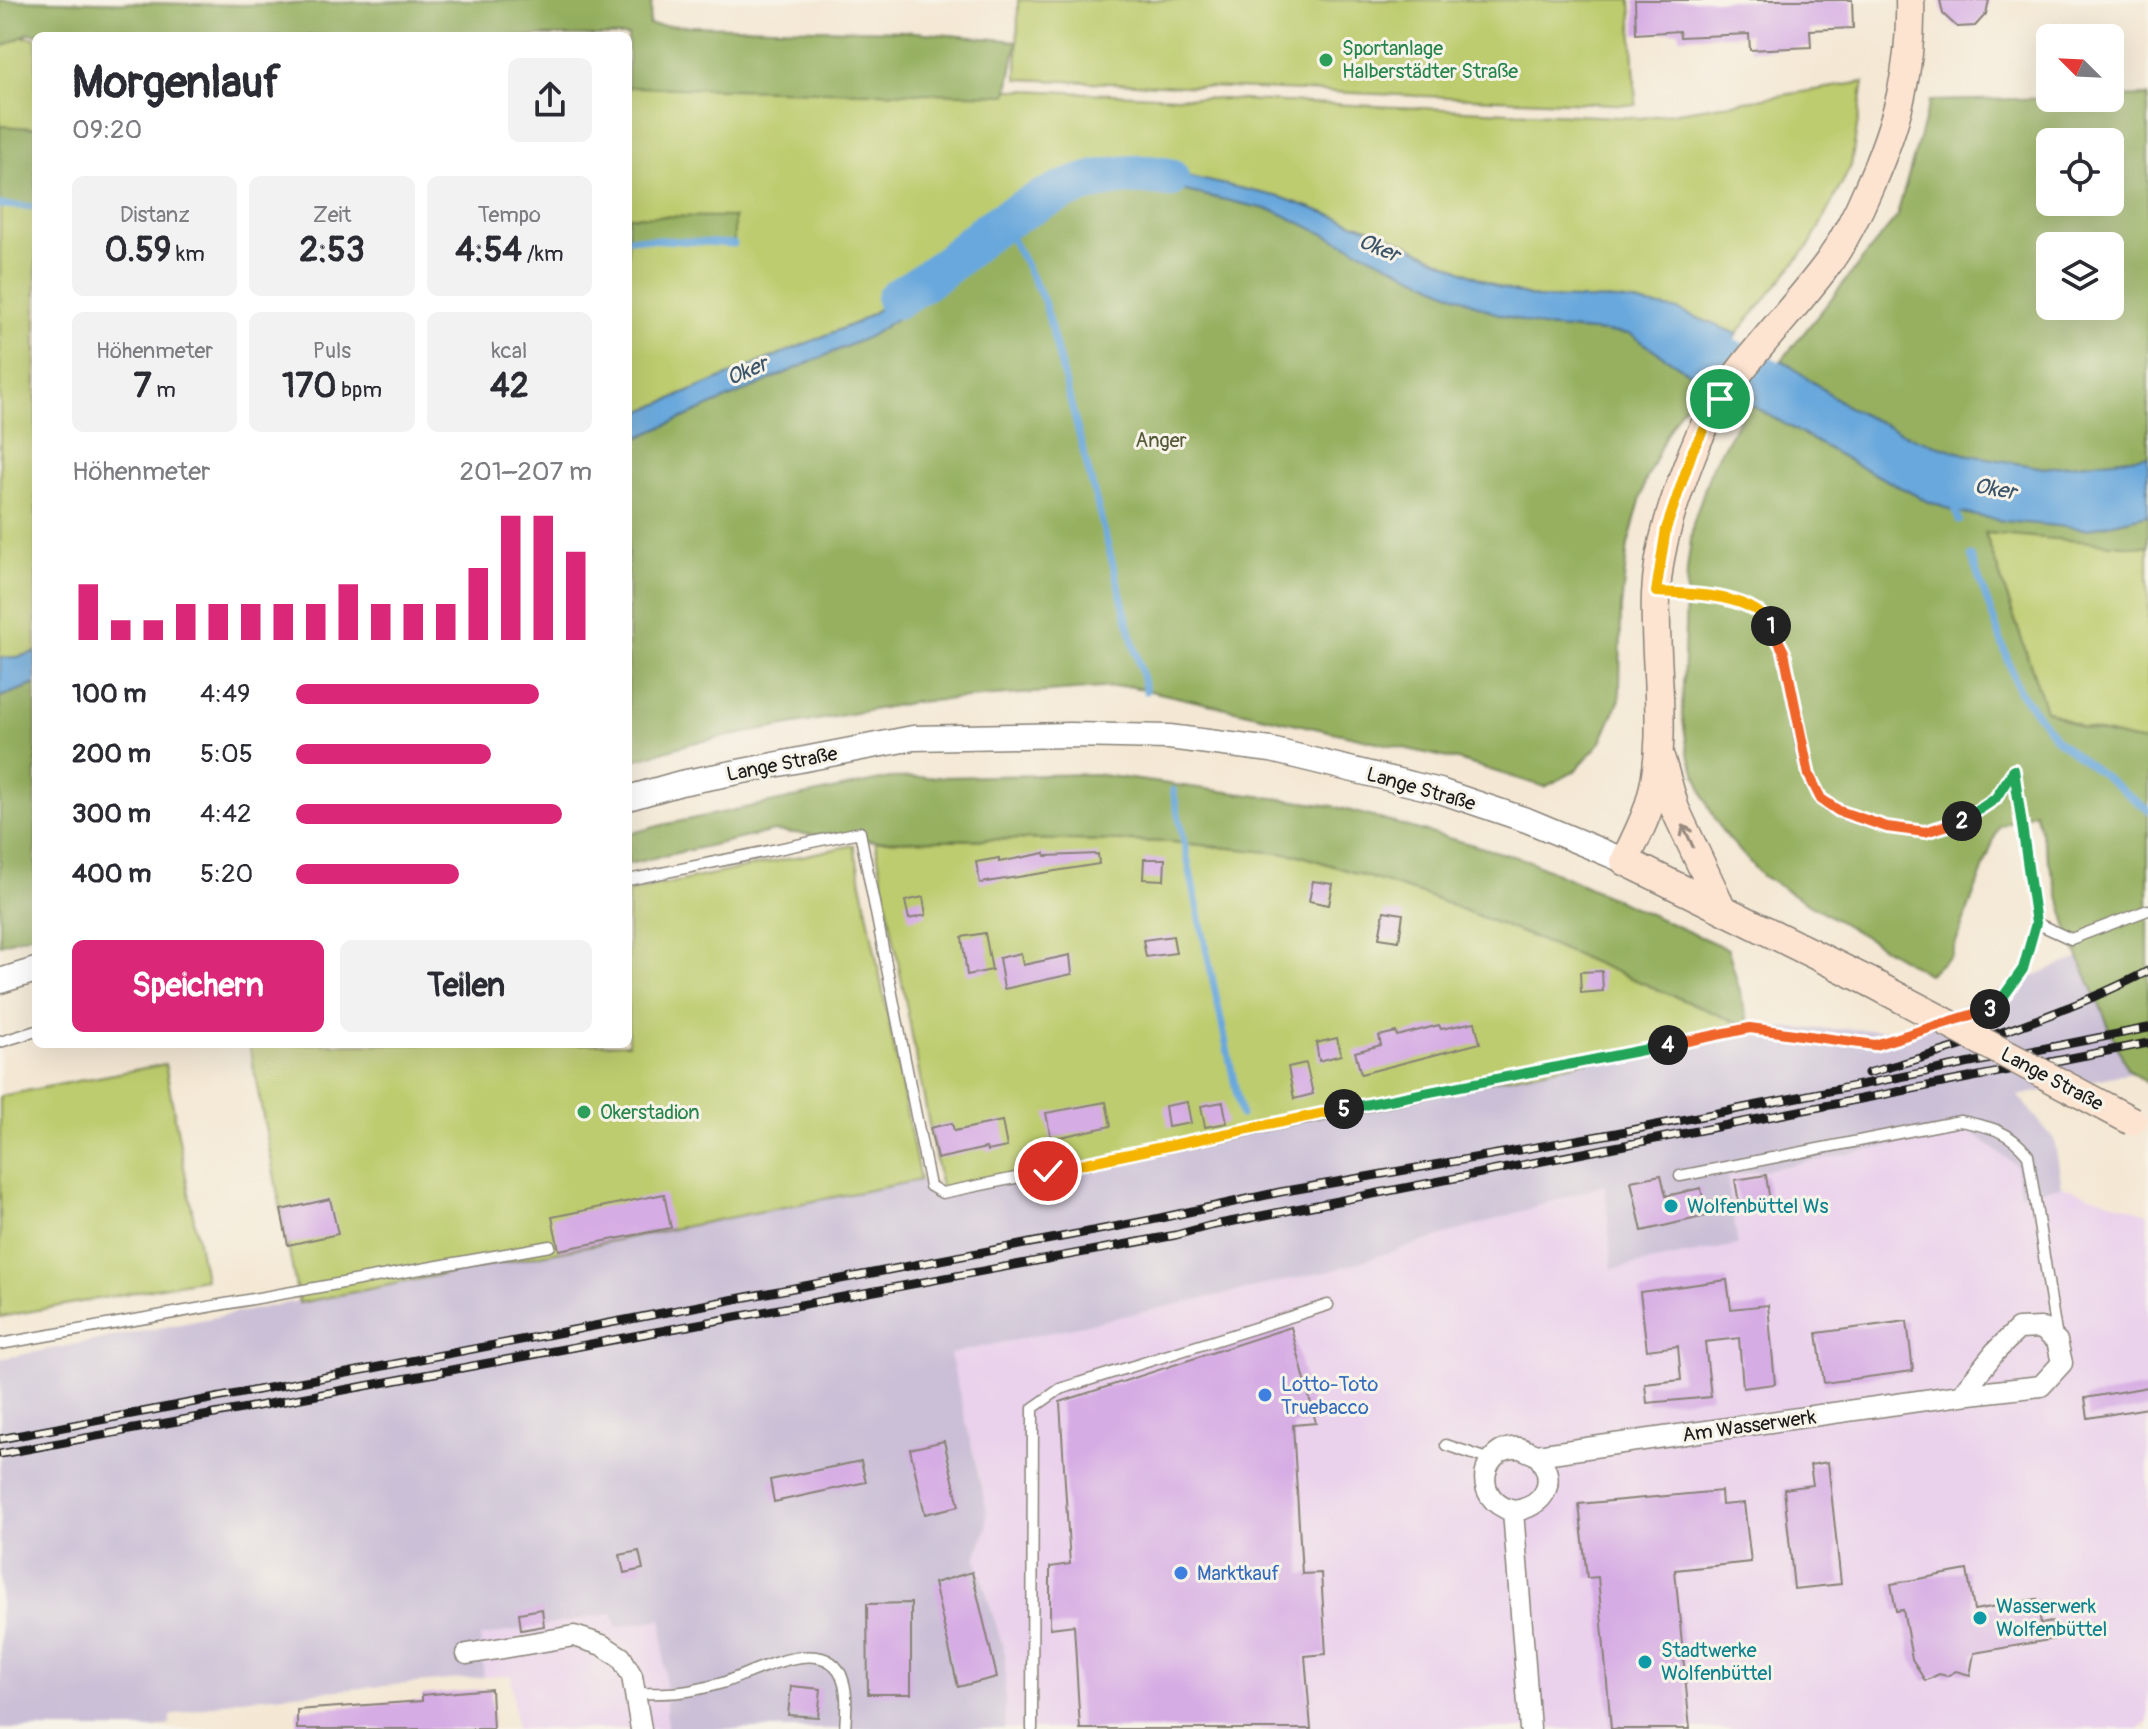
<!DOCTYPE html>
<html lang="de">
<head>
<meta charset="utf-8">
<style>
  body { margin:0; font-family:Pangolin,sans-serif; background:#f2f2f3; color:#2b2b33; height:100vh; display:flex; flex-direction:column; font-size:30px; white-space:nowrap }
  * { box-sizing:border-box; margin:0 }
  p { font-size:26px; color:#7c7c81 }
  .icon { flex:none; width:44px; height:44px; fill:none; stroke:currentColor; stroke-width:2; stroke-linecap:round; stroke-linejoin:round }
  .map { position:relative; flex:1; overflow:hidden }
  .details { position:absolute; left:32px; top:32px; width:600px; height:1016px; display:flex; flex-direction:column; background:#fff; border-radius:12px; box-shadow:0 8px 32px #0002 }
  .details>* { flex:none }
  .needle { width:52px; rotate:294deg }
  .tools { position:absolute; left:2036px; top:24px; display:grid; gap:16px }
  .tools a { display:grid; place-items:center; width:88px; height:88px; border-radius:12px; background:#fff; box-shadow:0 8px 32px #0002; font-size:40px }
  .pin { position:absolute; display:grid; place-items:center; width:68px; height:68px; color:#fff; margin:-34px; border:4px solid #fff; border-radius:50%; box-shadow:0 2px 8px #0007 }
  .km { position:absolute; width:40px; height:40px; margin:-20px; border-radius:50%; background:#222; color:#fff; font-size:22px; line-height:40px; text-align:center }
  .round { display:grid; place-items:center; flex:none; width:84px; height:84px; border-radius:12px; background:#f2f2f3 }
  .head { display:flex; align-items:center; justify-content:space-between; height:136px; padding:0 40px }
  h1 { font-size:44px; font-weight:800; line-height:60px }
  .metrics { display:grid; grid-template-columns:repeat(3,1fr); gap:12px; height:136px; padding:8px 40px }
  .metrics div { display:grid; align-content:center; border-radius:12px; background:#f2f2f3; text-align:center }
  .metrics b { font-size:34px; font-weight:800 }
  .metrics small { font-size:22px; font-weight:400 }
  .metrics p { font-size:22px }
  .chart { height:224px; padding:16px 40px }
  .chart p { display:flex; justify-content:space-between }
  .chart svg { width:100%; height:144px; margin-top:8px; stroke:#db2777; stroke-width:6 }
  .button { display:flex; gap:16px; margin-top:auto; padding:16px 40px }
  .button a { flex:1; height:92px; border-radius:12px; background:#db2777; color:#fff; font-size:32px; font-weight:800; line-height:92px; text-align:center }
  .button a+a { background:#f2f2f3; color:#2b2b33 }
  ul { padding:0 40px; list-style:none; font-size:26px }
  li { display:grid; grid-template-columns:128px 96px 1fr; align-items:center; height:60px }
  li i { height:20px; border-radius:10px; background:#db2777 }
  .map>svg:first-child { display:block }
</style>
</head>
<body>
<div class="map">
<svg width="2148" height="1729" viewBox="0 0 2148 1729">
  <rect width="100%" height="100%" fill="#f7f3e8"/>
  <filter id="ink" filterUnits="userSpaceOnUse"><feTurbulence type="fractalNoise" baseFrequency=".0125" numOctaves="2"/><feDisplacementMap in="SourceGraphic" scale="16" xChannelSelector="R" yChannelSelector="G"/><feConvolveMatrix kernelMatrix="1 2 1 2 8 2 1 2 1" color-interpolation-filters="sRGB"/></filter>
  <filter id="wash" filterUnits="userSpaceOnUse"><feTurbulence type="fractalNoise" baseFrequency=".006" numOctaves="4" result="noise"/><feDisplacementMap in="SourceGraphic" scale="32" xChannelSelector="R" yChannelSelector="G"/><feGaussianBlur stdDeviation="1.8" result="paint"/><feColorMatrix in="noise" values="0 0 0 0 0 0 0 0 0 0 0 0 0 0 0 0 0 1.4 0 .05"/><feComposite in="paint" operator="in"/></filter>
  <g filter="url(#wash)">
    <rect width="100%" height="100%" fill="#f4e8d4"/>
    <path fill="#ead1ec" d="M 1969,1131 L 2016,1165 L 2020,1193 L 2062,1186 L 2148,1213 L 2148,1722 L 2140,1729 L 1005,1729 L 1005,1654 L 976,1559 L 982,1544 L 982,1487 L 949,1354 L 1334,1270 L 1605,1185 L 1612,1268 L 1738,1245 L 1727,1177 Z
      M 613,1613 L 616,1627 L 662,1619 L 667,1729 L 516,1729 L 511,1675 L 484,1677 L 467,1654 L 479,1637 Z"/>
    <path fill="#cabfd6" d="M 2148,932 L 2148,1069 L 2018,1096 L 2054,1139 L 2062,1186 L 2020,1193 L 2016,1165 L 1969,1131 L 1727,1177 L 1738,1245 L 1612,1269 L 1605,1185 L 1334,1270 L 950,1354 L 986,1507 L 987,1526 L 976,1559 L 1005,1654 L 1005,1729 L 667,1729 L 662,1619 L 616,1627 L 613,1613 L 480,1637 L 484,1677 L 240,1699 L 170,1716 L 170,1725 L 149,1729 L 0,1729 L 0,1359 L 920,1180 L 942,1193 L 1749,1028 L 1905,1030 L 2050,969 Z"/>
    <path fill="#bdcc6e" stroke="#6c7445" stroke-width="2" d="M 1018,0 L 1631,0 L 1636,105 L 1017,79 Z
      M 0,35 L 36,38 L 36,652 L 17,657 L 0,658 Z
      M 1864,82 L 1851,166 L 1811,243 L 1737,334 L 1678,310 L 1620,300 L 1536,298 L 1498,287 L 1382,233 L 1280,197 L 1121,174 L 1069,192 L 1009,217 L 943,268 L 858,322 L 628,417 L 628,86 L 1023,90 L 1641,118 Z
      M 1985,532 L 2148,547 L 2148,743 L 2082,728 L 2046,710 Z
      M 1011,839 L 1171,842 L 1299,855 L 1425,895 L 1661,988 L 1750,1028 L 942,1193 L 875,841 Z
      M 854,845 L 920,1180 L 299,1303 L 249,1044 L 628,1044 L 628,892 Z
      M 165,1064 L 205,1279 L 0,1317 L 0,1096 Z"/>
    <path fill="#96b061" stroke="#59663e" stroke-width="2" fill-rule="evenodd" d="M 0,0 L 243,5 L 449,0 L 652,0 L 649,25 L 903,31 L 1017,41 L 1007,95 L 628,87 L 628,36 L 62,36 L 29,33 L 0,48 Z
      M 2148,96 L 2148,456 L 2044,468 L 1965,454 L 1911,437 L 1852,410 L 1782,360 L 1896,218 L 1930,101 ZM 2050,142 L 2110,142 L 2110,202 L 2050,202 ZM 2050,246 L 2110,246 L 2110,306 L 2050,306 Z
      M 0,126 L 36,128 L 36,207 L 0,205 Z
      M 1163,186 L 1275,211 L 1542,327 L 1630,334 L 1703,382 L 1681,409 L 1666,434 L 1645,482 L 1628,545 L 1621,608 L 1620,699 L 1601,742 L 1574,772 L 1545,787 L 1461,761 L 1128,686 L 915,702 L 692,743 L 628,762 L 628,442 L 870,336 L 948,284 L 1010,235 L 1064,206 L 1116,188 Z
      M 628,216 L 734,217 L 734,244 L 628,238 Z
      M 1749,404 L 1857,465 L 1927,501 L 1956,512 L 2087,529 L 2148,515 L 2148,547 L 1985,533 L 2046,710 L 2082,728 L 2148,743 L 2148,1084 L 2127,1068 L 2071,939 L 2035,812 L 1999,826 L 1951,956 L 1928,974 L 1762,876 L 1722,831 L 1708,806 L 1688,753 L 1682,714 L 1687,570 L 1693,524 L 1712,466 Z
      M 36,684 L 36,933 L 0,944 L 0,697 Z
      M 1094,774 L 1333,806 L 1527,860 L 1728,949 L 1750,1028 L 1535,938 L 1425,895 L 1299,855 L 1171,842 L 1011,839 L 875,841 L 774,831 L 628,864 L 628,834 L 662,825 L 890,778 Z"/>
    <path fill="#69a8dc" stroke="#42627c" stroke-width="2" d="M 1168,172 L 1280,197 L 1382,233 L 1498,287 L 1536,298 L 1620,300 L 1678,310 L 1737,334 L 1703,382 L 1630,334 L 1542,327 L 1492,312 L 1275,211 L 1163,186 L 1116,188 L 1064,206 L 1010,235 L 948,284 L 870,336 L 628,442 L 628,417 L 858,322 L 943,268 L 1009,217 L 1069,192 L 1121,174 Z
      M 1782,360 L 1852,410 L 1911,437 L 1965,454 L 2044,468 L 2148,456 L 2148,515 L 2087,529 L 2004,521 L 1956,512 L 1927,501 L 1857,465 L 1750,404 Z
      M 36,652 L 36,684 L 0,697 L 0,658 L 17,657 Z"/>
    <g fill="none" stroke-linecap="round" stroke-linejoin="round">
      <path stroke="#69a8dc" stroke-width="7" d="M 0,205 L 36,207
        M 999,223 L 1010,235 L 1044,301 L 1146,691
        M 628,238 L 734,244
        M 1954,504 L 1959,521
        M 1971,556 L 2019,691 L 2057,740 L 2148,810
        M 1173,790 L 1241,1115"/>
      <path stroke="#69a8dc" stroke-width="40" d="M 896,299 C 910,290 924,282 937,272 C 959,257 978,236 1000,223 C 1048,193 1112,165 1169,178
        M 1674,331 L 1768,378 L 1809,414"/>
    </g>
    <g id="blocks">
      <path fill="#d6ace4" d="M 1635,0 L 1852,0 L 1853,28 L 1810,30 L 1811,47 L 1750,50 L 1749,34 L 1680,37 L 1679,31 L 1636,34 Z
        M 1940,0 L 1989,0 L 1986,14 L 1975,26 L 1957,27 L 1943,14 Z
        M 1045,853 L 1046,856 L 1098,854 L 1099,864 L 980,883 L 976,862 L 999,858 L 999,862 Z
        M 1144,859 L 1165,859 L 1164,880 L 1143,879 Z
        M 1313,881 L 1333,884 L 1329,905 L 1309,901 Z
        M 923,897 L 926,915 L 909,919 L 905,901 Z
        M 1384,911 L 1403,914 L 1399,941 L 1379,938 Z
        M 985,933 L 992,970 L 967,975 L 962,937 Z
        M 1173,936 L 1176,953 L 1146,957 L 1143,940 Z
        M 1021,953 L 1023,965 L 1070,955 L 1072,974 L 1004,989 L 999,958 Z
        M 1602,971 L 1603,991 L 1581,993 L 1580,972 Z
        M 1475,1022 L 1480,1043 L 1361,1074 L 1355,1052 L 1381,1045 L 1379,1036 L 1396,1032 L 1397,1036 L 1439,1025 L 1441,1029 Z
        M 1337,1038 L 1341,1055 L 1319,1061 L 1316,1043 Z
        M 1306,1063 L 1313,1094 L 1294,1099 L 1288,1067 Z
        M 1106,1102 L 1111,1126 L 1051,1139 L 1046,1113 Z
        M 1187,1102 L 1191,1123 L 1168,1127 L 1165,1106 Z
        M 1223,1102 L 1227,1123 L 1205,1127 L 1201,1106 Z
        M 1002,1121 L 1007,1147 L 987,1151 L 986,1148 L 937,1159 L 930,1128 L 952,1123 L 954,1131 Z
        M 1661,1175 L 1666,1196 L 1701,1188 L 1706,1216 L 1642,1231 L 1631,1181 Z
        M 1766,1175 L 1770,1202 L 1740,1209 L 1735,1180 Z
        M 664,1194 L 671,1228 L 559,1250 L 552,1217 Z
        M 330,1199 L 338,1234 L 288,1245 L 281,1210 Z
        M 1727,1280 L 1731,1309 L 1768,1305 L 1775,1384 L 1743,1388 L 1739,1338 L 1705,1342 L 1711,1397 L 1647,1403 L 1645,1384 L 1681,1380 L 1678,1346 L 1647,1350 L 1640,1292 Z
        M 1907,1321 L 1913,1371 L 1824,1383 L 1817,1333 Z
        M 1291,1327 L 1316,1423 L 1293,1425 L 1302,1574 L 1321,1573 L 1326,1654 L 1305,1656 L 1311,1729 L 1080,1729 L 1074,1625 L 1050,1628 L 1050,1567 L 1070,1564 L 1060,1402 Z
        M 2148,1387 L 2148,1408 L 2088,1418 L 2085,1398 Z
        M 944,1441 L 959,1506 L 925,1514 L 910,1449 Z
        M 861,1461 L 866,1482 L 774,1502 L 770,1480 Z
        M 1828,1462 L 1841,1584 L 1794,1589 L 1784,1489 L 1813,1485 L 1810,1465 Z
        M 1721,1491 L 1722,1505 L 1744,1503 L 1751,1562 L 1675,1570 L 1690,1729 L 1611,1729 L 1598,1577 L 1587,1578 L 1579,1504 Z
        M 639,1551 L 643,1569 L 624,1573 L 620,1555 Z
        M 1967,1570 L 1974,1610 L 2037,1599 L 2041,1624 L 2052,1622 L 2055,1639 L 1974,1653 L 1970,1675 L 1956,1671 L 1947,1676 L 1939,1674 L 1925,1681 L 1912,1659 L 1903,1610 L 1896,1611 L 1891,1584 Z
        M 972,1572 L 997,1677 L 958,1687 L 934,1583 Z
        M 911,1603 L 911,1694 L 868,1694 L 867,1604 Z
        M 542,1609 L 544,1626 L 521,1630 L 519,1613 Z
        M 791,1686 L 821,1689 L 818,1717 L 788,1715 Z
        M 491,1689 L 493,1729 L 297,1729 L 297,1710 L 422,1701 L 422,1695 Z"/>
    </g>
  </g>
  <g filter="url(#ink)">
    <use href="#blocks" fill-opacity="0" stroke="#888278" stroke-width="2"/>
    <g fill="none" stroke-linecap="round" stroke-linejoin="round">
      <defs>
        <path id="service" d="M 1660,592 C 1692,594 1747,594 1769,622 C 1781,638 1785,660 1789,679 C 1796,711 1802,772 1820,797 C 1833,817 1887,827 1910,830 C 1939,834 1972,819 1993,800 C 2002,792 2008,779 2014,770
          M 628,880 L 860,832 L 930,1186 L 942,1193 L 1750,1028 L 1875,1045 L 1938,1025
          M 2036,923 L 2071,939 L 2148,910
          M 1954,1020 L 1996,1007 L 2023,969 L 2036,923 L 2014,770
          M 0,1042 L 36,1031
          M 1680,1176 L 1960,1121 C 1991,1127 2008,1130 2028,1155 L 2057,1339
          M 0,1344 L 550,1246
          M 1446,1445 L 1491,1460
          M 637,1693 C 671,1694 688,1693 722,1683 C 751,1674 828,1630 843,1680 C 848,1695 846,1713 845,1729
          M 1032,1729 L 1033,1408 L 1060,1389 L 1328,1305"/>
        <path id="minor" d="M 1513,1511 C 1469,1499 1482,1445 1519,1448 C 1524,1449 1531,1453 1537,1455
          M 467,1654 L 574,1636 L 602,1645 L 621,1657 L 632,1676 L 641,1729
          M 1530,1729 L 1513,1511 C 1545,1507 1559,1481 1537,1455 L 1961,1395 L 2041,1386 L 2062,1363 L 2057,1341 L 2041,1328 L 2018,1329 L 1995,1352 L 1961,1395"/>
        <path id="tertiary" d="M 628,798 L 681,783 L 913,738 L 1070,735 L 1169,737 L 1271,750 L 1440,791 L 1529,821 L 1625,861
          M 0,981 L 36,970"/>
        <path id="secondary" d="M 1661,760 L 1675,809 L 1721,907
          M 1870,982 L 1625,861 C 1633,843 1643,825 1649,806 C 1670,739 1653,663 1656,594 C 1658,546 1675,498 1692,454 C 1720,379 1783,325 1829,262 C 1845,239 1858,213 1869,187 C 1897,124 1912,70 1910,0"/>
      </defs>
      <use href="#service" stroke="#888278" stroke-width="13"/>
      <use href="#minor" stroke="#888278" stroke-width="23"/>
      <use href="#tertiary" stroke="#888278" stroke-width="27"/>
      <use href="#secondary" stroke="#888278" stroke-width="31"/>
      <use href="#service" stroke="#fff" stroke-width="10"/>
      <use href="#minor" stroke="#fff" stroke-width="20"/>
      <use href="#tertiary" stroke="#fff" stroke-width="24"/>
      <use href="#secondary" stroke="#fde4d1" stroke-width="28"/>
      <defs>
        <path id="rail" d="M 1868,1073 C 1960,1048 2064,1015 2148,971
          M 0,1439 L 1151,1220 L 1280,1192 L 1616,1133 L 2148,1028
          M 0,1454 L 1176,1235 L 1209,1226 L 2148,1043"/>
      </defs>
      <use href="#rail" stroke="#1c1c1c" stroke-width="9"/>
      <use href="#rail" stroke="#f7f3e8" stroke-width="6" stroke-dasharray="18" stroke-linecap="butt"/>
      <defs>
        <path id="secondary-bridge" d="M 1870,982 L 2132,1121"/>
      </defs>
      <use href="#secondary-bridge" stroke="#888278" stroke-width="31" stroke-linecap="butt"/>
      <use href="#secondary-bridge" stroke="#fde4d1" stroke-width="28"/>
    </g>
    <defs><path id="oneway-shaft" d="M-6 0H5M1.5-3L5.5 0L1.5 3" fill="none" stroke-width="1.6" stroke-linecap="round" stroke-linejoin="round" transform="scale(2)"/></defs>
    <use stroke="#988a80" href="#oneway-shaft" transform="translate(1688 836) rotate(-115)"/>
  </g>
  <g fill="none" stroke-linecap="round" stroke-linejoin="round" filter="url(#ink)">
    <defs>
      <path id="split-1" d="M 1720,399 L 1693,450 L 1666,529 L 1656,592 C 1689,594 1753,593 1771,626"/>
      <path id="split-2" d="M 1771,626 L 1784,652 L 1809,775 L 1821,799 L 1839,811 L 1887,827 L 1925,832 L 1962,821"/>
      <path id="split-3" d="M 1962,821 L 1995,799 L 2014,770 L 2036,923 L 2023,969 L 1996,1007 L 1990,1009"/>
      <path id="split-4" d="M 1668,1045 L 1750,1028 L 1875,1045 L 1990,1009"/>
      <path id="split-5" d="M 1344,1109 L 1668,1045"/>
      <path id="split-6" d="M 1048,1171 L 1344,1109"/>
    </defs>
    <use href="#split-1" stroke="#fff" stroke-width="16"/>
    <use href="#split-2" stroke="#fff" stroke-width="16"/>
    <use href="#split-3" stroke="#fff" stroke-width="16"/>
    <use href="#split-4" stroke="#fff" stroke-width="16"/>
    <use href="#split-5" stroke="#fff" stroke-width="16"/>
    <use href="#split-6" stroke="#fff" stroke-width="16"/>
    <use href="#split-1" stroke="#f5b400" stroke-width="10"/>
    <use href="#split-2" stroke="#f0652b" stroke-width="10"/>
    <use href="#split-3" stroke="#22a559" stroke-width="10"/>
    <use href="#split-4" stroke="#f0652b" stroke-width="10"/>
    <use href="#split-5" stroke="#22a559" stroke-width="10"/>
    <use href="#split-6" stroke="#f5b400" stroke-width="10"/>
  </g>
  <g fill="#2e9e5b" stroke="#f7f3e8" stroke-width="3">
    <circle cx="1326" cy="60" r="8"/>
    <circle cx="584" cy="1112" r="8"/>
  </g>
  <g fill="#0f9aa8" stroke="#f7f3e8" stroke-width="3">
    <circle cx="1671" cy="1206" r="8"/>
    <circle cx="1980" cy="1618" r="8"/>
    <circle cx="1645" cy="1662" r="8"/>
  </g>
  <g fill="#3f7fe0" stroke="#f7f3e8" stroke-width="3">
    <circle cx="1265" cy="1395" r="8"/>
    <circle cx="1181" cy="1573" r="8"/>
  </g>
  <g text-anchor="middle" dominant-baseline="central" stroke-width="6" stroke-linejoin="round" paint-order="stroke">
    <g font-size="20" fill="#27864d" stroke="#f7f3e8" text-anchor="start">
      <text x="1342" y="48">Sportanlage<tspan x="1342" dy="23">Halberstädter Straße</tspan></text>
      <text x="600" y="1112">Okerstadion</text>
    </g>
    <g font-size="20" fill="#545a39" stroke="#f7f3e8">
      <text x="1161" y="440">Anger</text>
    </g>
    <g font-size="20" fill="#1c1c1c" stroke="#f7f3e8">
      <text transform="translate(782 764) rotate(-11)">Lange Straße</text>
      <text transform="translate(1421 789) rotate(16)">Lange Straße</text>
      <text transform="translate(2052 1079) rotate(28)">Lange Straße</text>
      <text transform="translate(1749 1426) rotate(-8)">Am Wasserwerk</text>
    </g>
    <g font-size="20" fill="#0d838f" stroke="#f7f3e8" text-anchor="start">
      <text x="1687" y="1206">Wolfenbüttel Ws</text>
      <text x="1996" y="1606">Wasserwerk<tspan x="1996" dy="23">Wolfenbüttel</tspan></text>
      <text x="1661" y="1650">Stadtwerke<tspan x="1661" dy="23">Wolfenbüttel</tspan></text>
    </g>
    <g font-size="20" fill="#366cbe" stroke="#f7f3e8" text-anchor="start">
      <text x="1281" y="1384">Lotto-Toto<tspan x="1281" dy="23">Truebacco</tspan></text>
      <text x="1197" y="1573">Marktkauf</text>
    </g>
    <g font-size="22" font-style="italic" fill="#3b5469" stroke="#f7f3e8">
      <text transform="translate(1379 248) rotate(23)">Oker</text>
      <text transform="translate(747 371) rotate(-23)">Oker</text>
      <text transform="translate(1995 489) rotate(10)">Oker</text>
    </g>
  </g>
</svg>
<div class="tools">
<a><svg class="needle" viewBox="-14 -14 28 28"><path d="M0-13l5 13h-10z" fill="#e53935"/><path d="M0 13l5-13h-10z" fill="#7c7c81"/></svg></a>
<a><svg class="icon" aria-label="locate" viewBox="0 0 24 24"><circle cx="12" cy="12" r="6"/><path d="M12 2v4M12 18v4M2 12h4M18 12h4"/></svg></a>
<a><svg class="icon" aria-label="layers" viewBox="0 0 24 24"><path d="M12 4l9 5-9 5-9-5zM3 14l9 5 9-5"/></svg></a>
</div>
<div class="pin" style="left:1720px;top:399px;background:#1e9e55"><svg class="icon" aria-label="arrive" viewBox="0 0 24 24"><path d="M6 21V4h12l-3 4 3 4H6"/></svg></div>
<div class="pin" style="left:1048px;top:1171px;background:#d93025"><svg class="icon" aria-label="check" viewBox="0 0 24 24"><path d="M5 12l5 5 9-10"/></svg></div>
<b class="km" style="left:1771px;top:626px">1</b>
<b class="km" style="left:1962px;top:821px">2</b>
<b class="km" style="left:1990px;top:1009px">3</b>
<b class="km" style="left:1668px;top:1045px">4</b>
<b class="km" style="left:1344px;top:1109px">5</b>
<section class="details">
<div class="head"><div><h1>Morgenlauf</h1><p>09:20</p></div><a class="round"><svg class="icon" aria-label="share" viewBox="0 0 24 24"><path d="M12 15V3M7 8l5-5 5 5M5 13v7h14v-7"/></svg></a></div>
<div class="metrics">
<div><p>Distanz</p><b>0.59<small> km</small></b></div>
<div><p>Zeit</p><b>2:53</b></div>
<div><p>Tempo</p><b>4:54<small> /km</small></b></div>
</div>
<div class="metrics">
<div><p>Höhenmeter</p><b>7<small> m</small></b></div>
<div><p>Puls</p><b>170<small> bpm</small></b></div>
<div><p>kcal</p><b>42</b></div>
</div>
<div class="chart"><p><span>Höhenmeter</span>201–207 m</p>
<svg viewBox="0 0 160 44" preserveAspectRatio="none"><path d="M5 44V27M15 44V38M25 44V38M35 44V33M45 44V33M55 44V33M65 44V33M75 44V33M85 44V27M95 44V33M105 44V33M115 44V33M125 44V22M135 44V6M145 44V6M155 44V17"/></svg>
</div>
<ul>
<li><b>100 m</b>4:49<i style="width:82%"></i></li>
<li><b>200 m</b>5:05<i style="width:66%"></i></li>
<li><b>300 m</b>4:42<i style="width:90%"></i></li>
<li><b>400 m</b>5:20<i style="width:55%"></i></li>
</ul>
<div class="button"><a>Speichern</a><a>Teilen</a></div>
</section>
</div>
</body>
</html>
